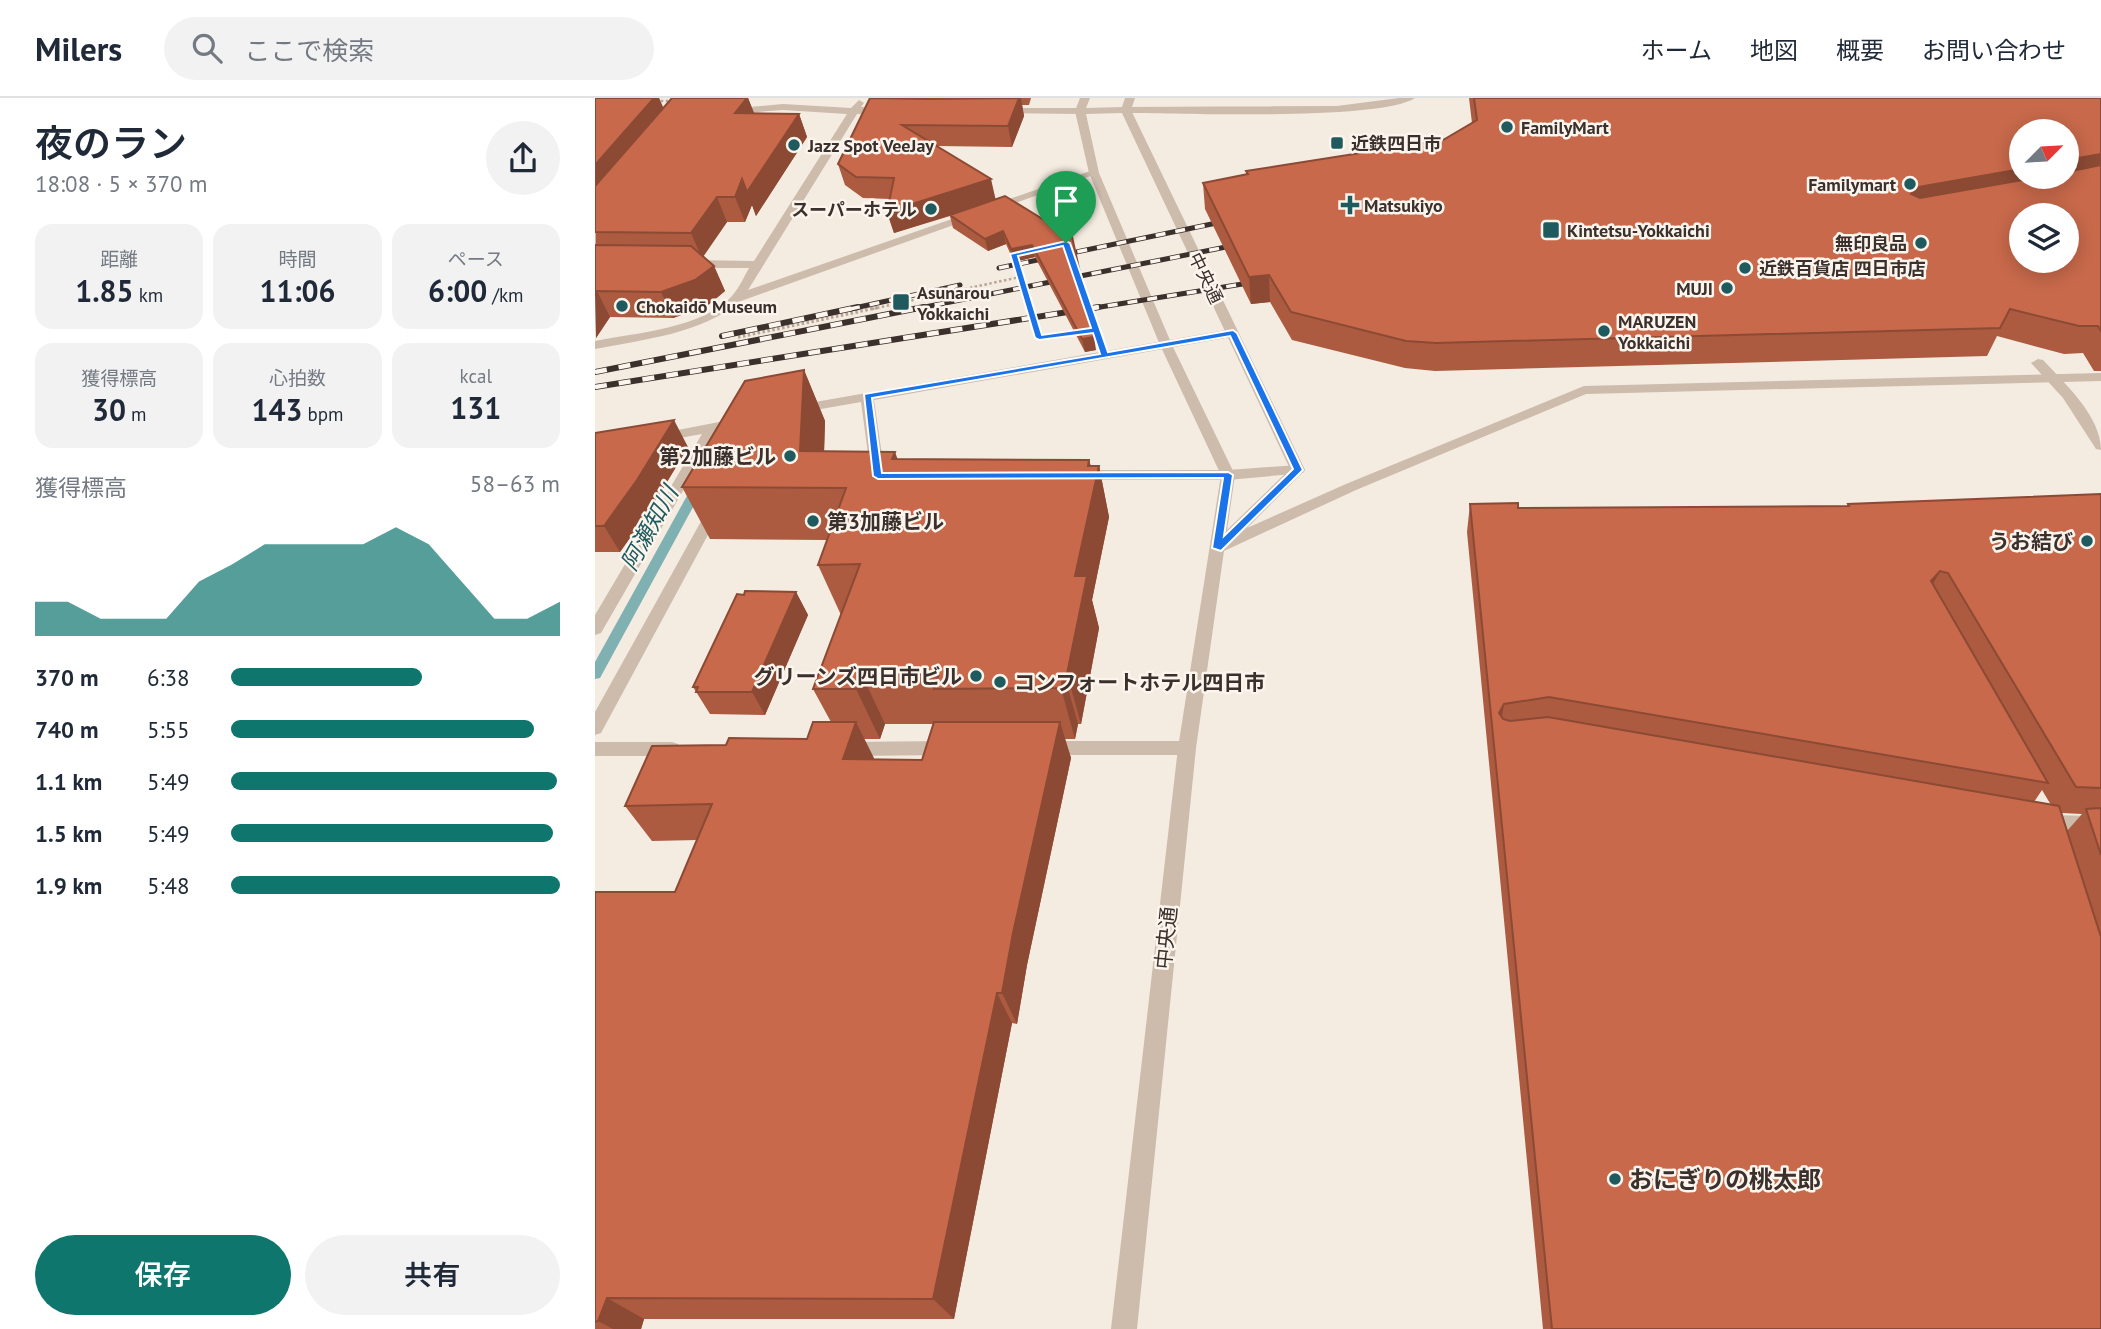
<!DOCTYPE html>
<html lang="ja">
<head>
<meta charset="utf-8">
<style>
  body { margin:0; font-family:"PT Sans","Noto Sans JP",sans-serif; background:#f2f2f3; color:#1f2937; height:100vh; display:flex; flex-direction:column; font-size:26px; white-space:nowrap }
  * { box-sizing:border-box; margin:0 }
  p { font-size:23px; color:#747a83 }
  .icon { flex:none; width:38px; height:38px; fill:none; stroke:currentColor; stroke-width:2; stroke-linecap:round; stroke-linejoin:round }
  .map { position:relative; flex:1; overflow:hidden }
  .panel { display:flex; flex-direction:column; background:#fff; width:595px }
  .panel>* { flex:none }
  .needle { width:46px; rotate:66deg }
  .tools { position:absolute; left:1414px; top:21px; display:grid; gap:14px }
  .tools a { display:grid; place-items:center; width:70px; height:70px; border-radius:50%; background:#fff; box-shadow:0 4px 18px #0003; font-size:35px }
  .pin { position:absolute; display:grid; place-items:center; width:60px; height:60px; color:#fff; margin:-72px -30px; border-radius:50% 50% 50% 0; rotate:-45deg; box-shadow:0 0 7px #0007 }
  .pin .icon { rotate:45deg }
  .round { display:grid; place-items:center; flex:none; width:74px; height:74px; border-radius:37px; background:#f2f2f3 }
  .head { display:flex; align-items:center; justify-content:space-between; height:119px; padding:0 35px }
  h1 { font-size:38px; font-weight:600; line-height:52px }
  .stats { display:grid; grid-template-columns:repeat(3,1fr); gap:10px; height:119px; padding:7px 35px }
  .stats div { display:grid; align-content:center; border-radius:18px; background:#f2f2f3; text-align:center }
  .stats b { font-size:30px; font-weight:600 }
  .stats small { font-size:19px; font-weight:400 }
  .stats p { font-size:19px }
  .chart { height:196px; padding:14px 35px }
  .chart p { display:flex; justify-content:space-between }
  .chart svg { width:100%; height:126px; margin-top:7px; fill:#0f766e; opacity:.7 }
  .action { display:flex; gap:14px; margin-top:auto; padding:14px 35px }
  .action a { flex:1; height:80px; border-radius:42px; background:#0f766e; color:#fff; font-size:28px; font-weight:600; line-height:80px; text-align:center }
  .action a+a { background:#f2f2f3; color:#1f2937 }
  ul { padding:0 35px; list-style:none; font-size:23px }
  li { display:grid; grid-template-columns:112px 84px 1fr; align-items:center; height:52px }
  li i { height:18px; border-radius:9px; background:#0f766e }
  header { display:flex; align-items:center; gap:42px; box-sizing:border-box; height:98px; padding:0 35px; background:#fff; border-bottom:2px solid #e0e1e3 }
  header strong { font-size:33px }
  nav { display:flex; gap:38px; margin-inline-start:auto; font-size:24px }
  .search { width:490px; height:63px; background:#f2f2f3; display:flex; align-items:center; gap:18px; box-sizing:border-box; padding:0 24px; border-radius:38px; color:#747a83; font-size:26px }
  main { display:flex; flex:1; min-height:0 }
  .map>svg:first-child { display:block }
</style>
</head>
<body>
<header>
<strong>Milers</strong>
<div class="search"><svg class="icon" aria-label="search" viewBox="0 0 24 24"><circle cx="10" cy="10" r="6"/><path d="M15 15l6 6"/></svg>ここで検索</div>
<nav><a>ホーム</a><a>地図</a><a>概要</a><a>お問い合わせ</a></nav>
</header>
<main>
<section class="panel">
<div class="head"><div><h1>夜のラン</h1><p>18:08 · 5 × 370 m</p></div><a class="round"><svg class="icon" aria-label="share" viewBox="0 0 24 24"><path d="M12 15V3M7 8l5-5 5 5M5 13v7h14v-7"/></svg></a></div>
<div class="stats">
<div><p>距離</p><b>1.85<small> km</small></b></div>
<div><p>時間</p><b>11:06</b></div>
<div><p>ペース</p><b>6:00<small> /km</small></b></div>
</div>
<div class="stats">
<div><p>獲得標高</p><b>30<small> m</small></b></div>
<div><p>心拍数</p><b>143<small> bpm</small></b></div>
<div><p>kcal</p><b>131</b></div>
</div>
<div class="chart"><p><span>獲得標高</span>58–63 m</p>
<svg viewBox="0 0 160 44" preserveAspectRatio="none"><path d="M0 44V32L10 32L20 38L30 38L40 38L50 25L60 19L70 12L80 12L90 12L100 12L110 6L120 12L130 25L140 38L150 38L160 32V44z"/></svg>
</div>
<ul>
<li><b>370 m</b>6:38<i style="width:58%"></i></li>
<li><b>740 m</b>5:55<i style="width:92%"></i></li>
<li><b>1.1 km</b>5:49<i style="width:99%"></i></li>
<li><b>1.5 km</b>5:49<i style="width:98%"></i></li>
<li><b>1.9 km</b>5:48<i style="width:100%"></i></li>
</ul>
<div class="action"><a>保存</a><a>共有</a></div>
</section>
<div class="map">
<svg width="1506" height="1231" viewBox="0 0 1506 1231">
  <rect width="100%" height="100%" fill="#f4ebe1"/>
  <g fill="none" stroke-linecap="round" stroke-linejoin="round">
    <path fill="#7fb0b2" fill-rule="evenodd" d="M 104,383 L 110,387 L 5,580 L 0,581 L 0,564 L 98,387 Z"/>
    <path stroke="#b9a596" stroke-width="2.5" stroke-dasharray="2.5 2.5" stroke-linecap="butt" d="M 63,0 L 60,3 L 80,3
      M 456,115 L 461,117 L 466,131
      M 419,158 L 435,211
      M 490,202 L 493,211
      M 277,211 L 425,179"/>
    <path stroke="#b9a596" stroke-width="3.5" stroke-dasharray="2.5 2.5" stroke-linecap="butt" d="M 434,209 L 444,240 L 448,239
      M 492,209 L 501,233
      M 143,239 L 285,209"/>
    <path fill="#cdbbac" fill-rule="evenodd" d="M 1443,261 L 1448,262 C 1470,286 1506,318 1506,352 L 1501,351 L 1468,300 L 1436,265 Z
      M 1447,717 L 1506,718 L 1506,734 L 1447,733 L 1440,731 L 1438,725 L 1440,719 Z"/>
    <path fill="#cdbbac" fill-rule="evenodd" d="M 804,0 L 820,0 C 785,23 584,15 531,15 L 526,12 L 531,9 L 742,8 Z
      M 264,2 L 269,5 L 266,9 L 293,9 L 298,12 L 293,15 L 262,16 L 153,192 L 495,73 L 504,75 L 146,203 C 105,236 51,241 0,251 L 0,243 C 41,235 108,230 137,198 C 144,190 149,179 154,170 L 95,170 L 89,166 L 95,162 L 159,163 L 252,16 L 188,12 L 136,16 L 132,15 L 132,11 L 188,6 L 256,10 Z
      M 405,10 L 485,10 L 490,13 L 485,16 L 401,15 L 400,13 Z
      M 637,231 L 642,232 L 642,238 L 279,302 L 290,378 L 283,383 L 276,378 L 266,304 L 203,315 L 196,311 L 203,307 Z
      M 145,320 L 152,324 L 150,327 L 123,332 L 6,535 L 0,537 L 0,517 L 107,336 L 62,344 L 55,340 L 62,336 Z
      M 703,367 L 708,369 L 710,372 L 708,375 L 633,382 L 482,382 L 475,377 L 482,372 L 633,372 Z
      M 121,404 L 128,409 L 6,635 L 0,637 L 0,614 L 114,409 Z
      M 353,643 L 359,645 L 362,650 L 359,655 L 353,657 L 252,658 L 246,656 L 243,651 L 246,646 L 252,644 Z
      M 451,643 L 592,643 L 598,645 L 601,650 L 598,655 L 592,657 L 451,657 L 445,655 L 442,650 L 445,645 Z
      M 0,644 L 77,644 L 83,646 L 86,651 L 83,656 L 77,658 L 0,658 Z"/>
    <path fill="#cdbbac" fill-rule="evenodd" d="M 485,0 L 495,0 L 491,10 L 527,9 L 530,0 L 540,0 L 536,12 L 710,372 L 652,430 L 751,386 L 989,288 L 1506,275 L 1506,283 L 991,296 L 761,392 L 629,453 L 601,650 L 542,1231 L 516,1231 L 583,650 L 626,377 L 565,247 L 494,75 L 480,13 ZM 527,15 L 695,371 L 632,432 L 640,377 L 577,247 L 504,75 L 491,16 Z"/>
    <defs>
      <path id="rail-far1" d="M 404,170 L 636,122
        M 255,211 L 365,187
        M 320,211 L 646,146
        M 493,211 L 666,183"/>
      <path id="rail" d="M 127,238 L 263,209
        M 0,274 L 329,209
        M 0,289 L 504,209"/>
    </defs>
    <use href="#rail-far1" stroke="#3b302b" stroke-width="5"/>
    <use href="#rail" stroke="#3b302b" stroke-width="6"/>
    <use href="#rail-far1" stroke="#fbf5ee" stroke-width="3.5" stroke-dasharray="10" stroke-linecap="butt"/>
    <use href="#rail" stroke="#fbf5ee" stroke-width="4.5" stroke-dasharray="12" stroke-linecap="butt"/>
  </g>
  <path fill="#ac5a40" fill-rule="evenodd" d="M 0,0 L 64,0 L 68,10 L 153,0 L 159,16 L 204,16 L 212,39 L 161,118 L 157,107 L 150,124 L 132,124 L 108,159 L 119,168 L 130,193 L 112,208 L 78,220 L 15,219 L 1,240 Z
    M 275,0 L 436,0 L 434,7 L 427,7 L 429,18 L 417,49 L 342,48 L 401,101 L 410,98 L 501,252 L 490,254 L 440,159 L 419,164 L 411,146 L 393,153 L 358,130 L 355,118 L 299,135 L 292,114 L 295,101 L 268,100 L 250,87 L 243,66 Z
    M 874,0 L 1506,0 L 1506,273 L 1499,273 L 1488,255 L 1469,256 L 1402,238 L 1392,258 L 840,273 L 810,270 L 697,242 L 675,204 L 656,206 L 610,111 L 608,85 L 651,76 L 651,73 L 848,42 L 877,25 Z
    M 209,272 L 230,323 L 229,353 L 303,361 L 494,362 L 496,368 L 504,368 L 514,419 L 497,502 L 504,530 L 486,626 L 483,626 L 480,641 L 470,641 L 476,660 L 432,867 L 422,926 L 417,925 L 359,1221 L 49,1221 L 46,1231 L 0,1231 L 0,794 L 80,794 L 102,742 L 57,743 L 30,708 L 131,647 L 212,641 L 236,624 L 218,591 L 246,517 L 223,467 L 232,442 L 115,441 L 87,389 ZM 290,626 L 338,626 L 327,662 L 278,661 L 269,641 L 285,641 Z
    M 0,335 L 93,349 L 57,409 L 25,454 L 0,454 Z
    M 1506,396 L 1506,1231 L 948,1231 L 872,434 L 875,406 L 923,410 L 1252,408 L 1253,406 ZM 1447,692 L 1456,707 L 1439,704 ZM 1467,715 L 1487,716 L 1472,733 Z
    M 201,494 L 213,517 L 170,617 L 115,616 L 98,589 L 149,497 Z"/>
  <path fill="#8c4a34" d="M 59,0 L 64,0 L 73,20 L 0,105 L 0,67 Z
    M 152,0 L 153,0 L 162,22 L 140,15 Z
    M 424,0 L 426,0 L 429,18 L 417,49 L 413,28 Z
    M 204,16 L 212,39 L 161,118 L 157,107 L 150,124 L 140,99 L 147,81 Z
    M 1506,56 L 1506,78 L 1315,115 L 1316,96 L 1324,89 L 1426,71 L 1426,79 L 1472,79 L 1472,62 Z
    M 396,81 L 401,103 L 299,135 L 292,114 Z
    M 122,99 L 132,124 L 107,160 L 96,135 Z
    M 408,133 L 411,146 L 393,153 L 390,141 Z
    M 437,147 L 440,159 L 419,164 L 416,151 Z
    M 119,168 L 130,193 L 112,208 L 78,220 L 66,194 Z
    M 674,177 L 675,204 L 656,206 L 654,179 Z
    M 2,193 L 15,219 L 1,240 L 0,196 Z
    M 499,239 L 501,252 L 490,254 L 487,241 Z
    M 209,272 L 230,323 L 228,390 L 205,353 Z
    M 79,322 L 93,349 L 57,409 L 25,454 L 9,428 Z
    M 300,354 L 319,405 L 297,361 Z
    M 494,362 L 500,387 L 504,368 L 514,419 L 497,502 L 504,530 L 486,626 L 472,576 L 480,478 Z
    M 1345,473 L 1330,501 L 1336,483 Z
    M 201,494 L 213,517 L 170,617 L 157,594 Z
    M 266,575 L 290,626 L 285,641 L 261,591 Z
    M 469,576 L 483,626 L 480,641 L 466,590 Z
    M 909,606 L 905,632 L 904,615 Z
    M 261,624 L 279,660 L 267,696 L 248,661 Z
    M 465,624 L 476,660 L 432,867 L 422,926 L 407,895 L 418,835 Z
    M 402,895 L 417,925 L 359,1221 L 338,1201 Z
    M 12,1200 L 49,1221 L 46,1231 L 18,1231 L 3,1223 Z"/>
  <path fill="#c8694b" stroke="#8c4a34" stroke-width="2" fill-rule="evenodd" d="M 0,0 L 59,0 L 0,67 Z
    M 77,0 L 152,0 L 140,15 L 204,16 L 152,94 L 147,81 L 140,99 L 122,99 L 96,135 L 0,134 L 0,88 Z
    M 275,0 L 335,1 L 424,0 L 413,28 L 307,27 L 396,81 L 292,114 L 299,80 L 261,79 L 243,66 Z
    M 879,0 L 1506,0 L 1506,56 L 1472,62 L 1472,33 L 1426,33 L 1426,71 L 1324,89 L 1316,96 L 1325,100 L 1444,79 L 1472,79 L 1472,74 L 1506,67 L 1506,233 L 1503,228 L 1484,228 L 1415,211 L 1405,230 L 841,245 L 811,243 L 696,214 L 674,177 L 654,179 L 608,85 L 653,76 L 651,73 L 848,42 L 882,22 ZM 1426,117 L 1472,117 L 1472,163 L 1426,163 Z
    M 410,98 L 459,128 L 474,125 L 499,239 L 487,241 L 437,147 L 416,151 L 408,133 L 390,141 L 355,117 Z
    M 0,147 L 96,148 L 119,168 L 100,182 L 66,194 L 2,193 L 0,196 Z
    M 209,272 L 205,353 L 300,354 L 297,361 L 494,362 L 493,368 L 504,368 L 480,478 L 492,478 L 472,576 L 469,576 L 466,590 L 339,591 L 344,576 L 266,575 L 261,591 L 218,591 L 265,466 L 223,467 L 251,390 L 87,389 L 150,283 Z
    M 79,322 L 42,382 L 9,428 L 0,428 L 0,335 Z
    M 1506,396 L 1506,690 L 1481,689 L 1353,475 L 1345,473 L 1336,483 L 1453,685 L 954,599 L 909,606 L 904,615 L 908,621 L 915,623 L 953,619 L 1464,708 L 1506,839 L 1506,1231 L 957,1231 L 875,406 L 923,405 L 923,410 L 1254,408 L 1253,406 Z
    M 150,493 L 201,494 L 157,594 L 101,594 L 103,589 L 98,589 L 142,496 L 149,497 Z
    M 218,624 L 261,624 L 248,661 L 327,662 L 339,624 L 465,624 L 418,835 L 407,895 L 402,895 L 338,1201 L 12,1200 L 3,1223 L 0,1224 L 0,794 L 80,794 L 117,706 L 30,708 L 57,648 L 131,647 L 134,640 L 212,641 Z
    M 1506,710 L 1506,757 L 1491,711 Z"/>
  <path fill="#1a73e8" stroke="#fff" stroke-width="2" fill-rule="evenodd" d="M 471,143 L 475,145 L 513,254 L 638,232 L 642,235 L 708,372 L 626,453 L 617,450 L 628,380 L 283,381 L 278,378 L 269,296 L 505,256 L 498,235 L 444,242 L 440,240 L 415,156 ZM 468,148 L 496,230 L 447,237 L 423,158 ZM 635,238 L 698,371 L 629,438 L 638,377 L 633,374 L 287,375 L 277,300 Z"/>
  <g fill="#1f5a5e" stroke="#fbf5ee" stroke-width="2.5">
    <circle cx="912" cy="29" r="7"/>
    <rect x="735" y="38" width="14" height="14" rx="3.5"/>
    <circle cx="199" cy="47" r="7"/>
    <circle cx="1315" cy="86" r="7"/>
    <path d="M751.5 96.5h7v7h7v7h-7v7h-7v-7h-7v-7h7z"/>
    <circle cx="336" cy="111" r="7"/>
    <rect x="947" y="123" width="18" height="18" rx="3.5"/>
    <circle cx="1326" cy="145" r="7"/>
    <circle cx="1150" cy="170" r="7"/>
    <circle cx="1132" cy="190" r="7"/>
    <rect x="297" y="195" width="18" height="18" rx="3.5"/>
    <circle cx="27" cy="208" r="7"/>
    <circle cx="1009" cy="233" r="7"/>
    <circle cx="195" cy="358" r="7"/>
    <circle cx="218" cy="423" r="7"/>
    <circle cx="1492" cy="443" r="7"/>
    <circle cx="381" cy="578" r="7"/>
    <circle cx="405" cy="584" r="7"/>
    <circle cx="1020" cy="1081" r="7"/>
  </g>
  <g text-anchor="middle" dominant-baseline="central" stroke-width="5" stroke-linejoin="round" paint-order="stroke">
    <g font-size="18" font-weight="bold" fill="#3b302b" stroke="#fbf5ee" text-anchor="start">
      <text x="926" y="29">FamilyMart</text>
      <text x="756" y="45">近鉄四日市</text>
      <text x="213" y="47">Jazz Spot VeeJay</text>
      <text x="1301" y="86" text-anchor="end">Familymart</text>
      <text x="769" y="107">Matsukiyo</text>
      <text x="322" y="111" text-anchor="end">スーパーホテル</text>
      <text x="972" y="132">Kintetsu-Yokkaichi</text>
      <text x="1312" y="145" text-anchor="end">無印良品</text>
      <text x="1164" y="170">近鉄百貨店 四日市店</text>
      <text x="1118" y="190" text-anchor="end">MUJI</text>
      <text x="322" y="194">Asunarou<tspan x="322" dy="21">Yokkaichi</tspan></text>
      <text x="41" y="208">Chokaidō Museum</text>
      <text x="1023" y="223">MARUZEN<tspan x="1023" dy="21">Yokkaichi</tspan></text>
    </g>
    <g font-size="18" fill="#3b302b" stroke="#fbf5ee">
      <text transform="translate(611 180) rotate(64)">中央通</text>
    </g>
    <g font-size="21" font-weight="bold" fill="#3b302b" stroke="#fbf5ee" text-anchor="end">
      <text x="181" y="358">第2加藤ビル</text>
      <text x="232" y="423" text-anchor="start">第3加藤ビル</text>
      <text x="1478" y="443">うお結び</text>
      <text x="367" y="578">グリーンズ四日市ビル</text>
      <text x="419" y="584" text-anchor="start">コンフォートホテル四日市</text>
    </g>
    <g font-size="21" fill="#3b302b" stroke="#fbf5ee">
      <text transform="translate(571 840) rotate(-84)">中央通</text>
    </g>
    <g font-size="23" font-style="italic" fill="#1f5a5e" stroke="#fbf5ee">
      <text transform="translate(54 430) rotate(-61)">阿瀬知川</text>
    </g>
    <g font-size="24" font-weight="bold" fill="#3b302b" stroke="#fbf5ee" text-anchor="start">
      <text x="1034" y="1081">おにぎりの桃太郎</text>
    </g>
  </g>
</svg>
<div class="tools">
<a><svg class="needle" viewBox="-14 -14 28 28"><path d="M0-13l5 13h-10z" fill="#e53935"/><path d="M0 13l5-13h-10z" fill="#747a83"/></svg></a>
<a><svg class="icon" aria-label="layers" viewBox="0 0 24 24"><path d="M12 4l9 5-9 5-9-5zM3 14l9 5 9-5"/></svg></a>
</div>
<div class="pin" style="left:471px;top:145px;background:#1e9e55"><svg class="icon" aria-label="arrive" viewBox="0 0 24 24"><path d="M6 21V4h12l-3 4 3 4H6"/></svg></div>
</div>
</main>
</body>
</html>
